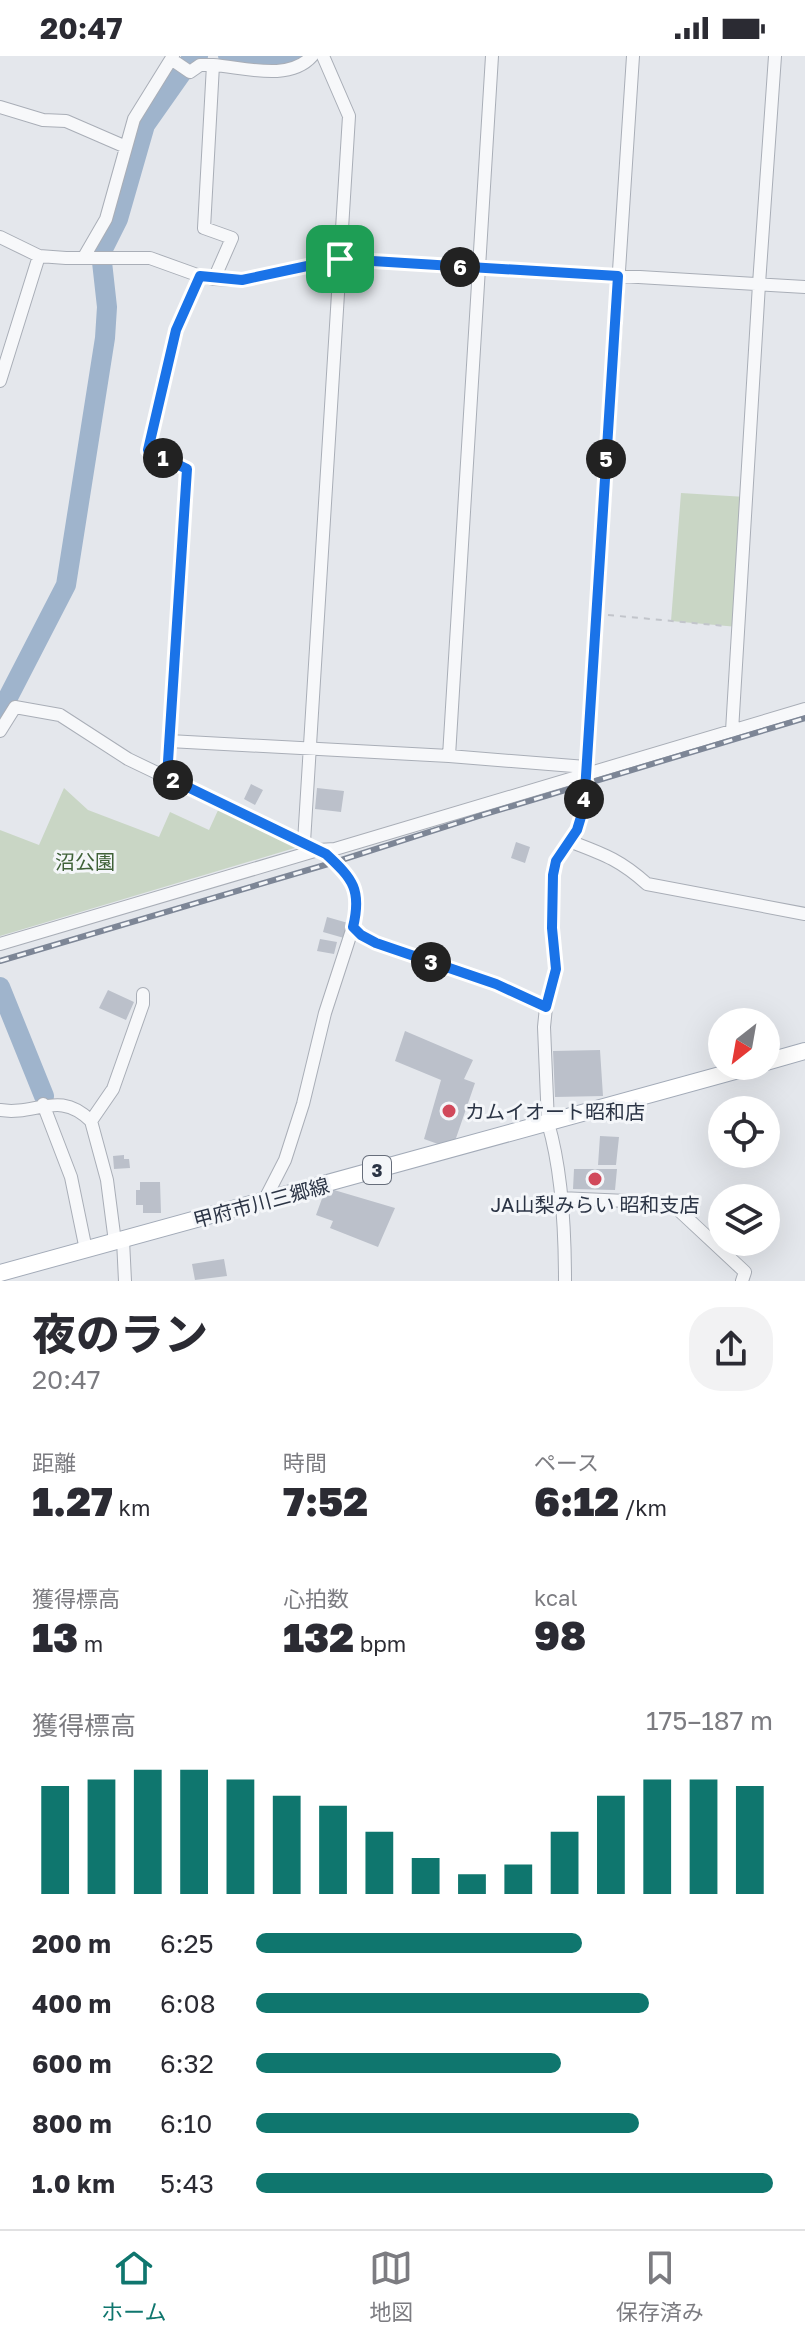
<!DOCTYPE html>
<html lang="ja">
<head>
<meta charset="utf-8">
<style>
  body { margin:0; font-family:"Golos Text","Noto Sans JP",sans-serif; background:#f2f2f3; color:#2b2b33; height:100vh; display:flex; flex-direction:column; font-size:30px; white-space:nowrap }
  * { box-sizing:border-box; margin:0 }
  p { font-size:26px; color:#7c7c81 }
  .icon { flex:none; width:44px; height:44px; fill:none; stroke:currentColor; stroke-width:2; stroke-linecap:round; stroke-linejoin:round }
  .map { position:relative; height:1225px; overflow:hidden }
  .panel { display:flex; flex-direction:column; background:#fff; flex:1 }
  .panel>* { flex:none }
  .needle { width:52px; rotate:211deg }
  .buttons { position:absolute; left:708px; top:952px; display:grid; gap:16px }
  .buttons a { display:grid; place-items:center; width:72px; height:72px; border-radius:50%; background:#fff; box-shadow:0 8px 32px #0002; font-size:40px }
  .pin { position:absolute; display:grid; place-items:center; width:68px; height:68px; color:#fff; margin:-34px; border-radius:16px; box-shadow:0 4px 12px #0006 }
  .km { position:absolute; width:40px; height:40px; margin:-20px; border-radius:50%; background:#222; color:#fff; font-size:22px; line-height:40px; text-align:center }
  .round { display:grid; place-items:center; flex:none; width:84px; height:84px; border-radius:32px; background:#f2f2f3 }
  .headline { display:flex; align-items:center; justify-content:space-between; height:136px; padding:0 32px }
  h1 { font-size:44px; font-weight:800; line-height:60px }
  .figures { display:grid; grid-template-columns:repeat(3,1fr); gap:12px; height:136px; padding:8px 32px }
  .figures div { display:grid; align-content:center }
  .figures b { font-size:40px; font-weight:800 }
  .figures small { font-size:22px; font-weight:400 }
  .figures p { font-size:22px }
  .chart { height:224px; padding:16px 32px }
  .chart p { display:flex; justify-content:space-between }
  .chart svg { width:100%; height:144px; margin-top:8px; stroke:#0f766e; stroke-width:6 }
  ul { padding:0 32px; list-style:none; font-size:26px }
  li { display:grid; grid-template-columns:128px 96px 1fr; align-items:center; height:60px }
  li i { height:20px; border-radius:10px; background:#0f766e }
  .status { display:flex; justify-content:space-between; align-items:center; height:56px; padding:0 40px; background:#fff; direction:ltr }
  .status svg { height:22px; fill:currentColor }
  .tab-bar { display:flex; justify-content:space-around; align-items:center; height:112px; border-top:2px solid #e1e1e2; background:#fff; font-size:22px; color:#7c7c81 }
  .tab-bar a { display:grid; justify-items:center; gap:4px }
  .tab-bar .selected { color:#0f766e }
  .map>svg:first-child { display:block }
</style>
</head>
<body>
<div class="status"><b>20:47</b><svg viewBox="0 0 49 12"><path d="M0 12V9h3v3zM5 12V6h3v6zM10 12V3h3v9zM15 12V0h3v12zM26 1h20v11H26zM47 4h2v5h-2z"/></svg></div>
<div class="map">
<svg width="805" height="1225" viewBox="0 0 805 1225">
  <rect width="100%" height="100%" fill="#e4e7ec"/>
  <path fill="#c9d6c5" d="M 681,437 L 746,441 L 738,571 L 671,565 Z
    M 64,732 L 88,754 L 159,781 L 170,756 L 209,774 L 219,752 L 298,791 L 0,880 L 0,774 L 39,789 Z"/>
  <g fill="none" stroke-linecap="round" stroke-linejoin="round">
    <path stroke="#9fb4cc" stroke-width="20" d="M 228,0 L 291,3 L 297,0
      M 0,657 L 66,529 L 105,282 L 107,251 L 101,197 L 118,163 L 145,69 L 190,5 L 198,0
      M 0,931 L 44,1040"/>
  </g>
  <path fill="#bbc0ca" d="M 251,728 L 263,734 L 255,749 L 244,743 Z
    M 317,732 L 344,735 L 341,756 L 315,753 Z
    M 516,786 L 530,791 L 525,807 L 511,802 Z
    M 327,861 L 348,867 L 344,882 L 323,876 Z
    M 320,883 L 337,886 L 334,898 L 317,895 Z
    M 108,934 L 134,946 L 126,964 L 99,952 Z
    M 405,975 L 473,1004 L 464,1023 L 475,1027 L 455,1085 L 438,1088 L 424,1083 L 441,1024 L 395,1005 Z
    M 600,994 L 603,1040 L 555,1041 L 553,995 Z
    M 600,1080 L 619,1081 L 616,1109 L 598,1109 Z
    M 124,1099 L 124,1103 L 129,1103 L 130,1112 L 114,1113 L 113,1100 Z
    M 574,1113 L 617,1113 L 615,1134 L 573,1133 Z
    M 140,1126 L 160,1126 L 161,1157 L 143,1157 L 143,1149 L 136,1149 L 136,1134 L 140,1134 Z
    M 334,1134 L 395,1152 L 378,1191 L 330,1172 L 333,1165 L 316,1159 L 324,1137 Z
    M 224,1203 L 227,1220 L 195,1224 L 192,1208 Z"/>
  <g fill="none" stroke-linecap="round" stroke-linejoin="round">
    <defs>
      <path id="minor" d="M 171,3 L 190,16 L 200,9 L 213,9 C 243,11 289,26 312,0
        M 213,9 L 204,172 L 232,182 L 214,223
        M 0,51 L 43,64 L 66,65 L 126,91
        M 0,181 L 39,200 L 66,202 L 150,202 L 200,220 L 214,223 L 242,224 L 340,203 L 805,231
        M 84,201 L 106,163 L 134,63 L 173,0
        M 0,325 L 39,200
        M 0,675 L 15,651 L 60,659 L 128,703 L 326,798 C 353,823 362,834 353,871 L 361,879 L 376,887 L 496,928 L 546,951
        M 732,675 L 759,228 L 775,0
        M 169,685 L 449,700 L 586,711
        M 449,700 L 492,0
        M 167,721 L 187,413 L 148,394 L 176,274 L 200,220
        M 569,785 C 603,798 619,803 647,828 L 805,858
        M 304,786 L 349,60 L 323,0
        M 0,888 L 318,794 L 335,793 L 805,653
        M 43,1048 L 71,1121 L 86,1194
        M 0,1054 C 36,1060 59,1033 91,1065
        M 560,1142 L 671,1147 L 745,1216 L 742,1225
        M 264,1145 L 285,1104 L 303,1048 L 325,957 L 353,871
        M 123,1184 L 125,1225
        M 115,1186 L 107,1124 L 91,1065 L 113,1033 L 143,948 L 143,938
        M 565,1225 C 565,1176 562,1114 548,1067 L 544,971 L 546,951 L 556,913 L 552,872 L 553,819 L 556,805 L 577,774 L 584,751 L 633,0"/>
      <path id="major" d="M 766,1006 L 805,995
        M 0,1217 L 753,1010"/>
    </defs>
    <use href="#minor" stroke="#a9aeb7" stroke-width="14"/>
    <use href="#major" stroke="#a3abb8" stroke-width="18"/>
    <path stroke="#c2c5cb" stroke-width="2" stroke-dasharray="6 6" stroke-linecap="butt" d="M 608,559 L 725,570"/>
    <use href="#minor" stroke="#f7f8fa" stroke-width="12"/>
    <use href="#major" stroke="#fff" stroke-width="16"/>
    <defs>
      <path id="rail" d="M 0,905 L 335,806 L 479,760 L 805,662"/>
    </defs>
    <use href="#rail" stroke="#7d8696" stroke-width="6"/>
    <use href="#rail" stroke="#f4f6f9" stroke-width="3" stroke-dasharray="9" stroke-linecap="butt"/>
  </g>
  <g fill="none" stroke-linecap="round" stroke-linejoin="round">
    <defs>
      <path id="route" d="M 340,203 L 618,220 L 584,751 L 577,774 L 556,805 L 553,819 L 552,872 L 556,913 L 546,951 L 496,928 L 376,887 L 361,879 L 353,871 C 362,834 353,823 326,798 L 167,721 L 187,413 L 148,394 L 176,274 L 200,220 L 242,224 Z"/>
    </defs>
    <use href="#route" stroke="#fff" stroke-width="16"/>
    <use href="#route" stroke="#1a73e8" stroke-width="10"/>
  </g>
  <g fill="#d1495b" stroke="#f4f6f9" stroke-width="3">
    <circle cx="449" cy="1055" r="8"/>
    <circle cx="595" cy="1123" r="8"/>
  </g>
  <g text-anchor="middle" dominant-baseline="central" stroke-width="6" stroke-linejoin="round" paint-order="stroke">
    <rect fill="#f4f6f9" stroke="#676e7b" stroke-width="2" x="363" y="1100" width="28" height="28" rx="6"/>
    <g font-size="18" font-weight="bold" fill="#2b3445">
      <text x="377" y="1114">3</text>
    </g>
    <g font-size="20" fill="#3f6138" stroke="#f4f6f9">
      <text x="85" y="805">沼公園</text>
    </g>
    <g font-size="20" fill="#2b3445" stroke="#f4f6f9" text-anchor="start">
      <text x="465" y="1055">カムイオート昭和店</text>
      <text x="595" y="1148" text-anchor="middle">JA山梨みらい 昭和支店</text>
    </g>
    <g font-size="20" fill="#2b3445" stroke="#f4f6f9">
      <text transform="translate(261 1146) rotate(-15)">甲府市川三郷線</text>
    </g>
  </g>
</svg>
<div class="buttons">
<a><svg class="needle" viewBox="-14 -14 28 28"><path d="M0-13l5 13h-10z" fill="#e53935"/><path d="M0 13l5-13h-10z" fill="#7c7c81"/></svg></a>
<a><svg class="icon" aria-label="locate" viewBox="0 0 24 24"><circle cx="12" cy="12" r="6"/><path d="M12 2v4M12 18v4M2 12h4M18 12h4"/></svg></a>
<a><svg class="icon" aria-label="layers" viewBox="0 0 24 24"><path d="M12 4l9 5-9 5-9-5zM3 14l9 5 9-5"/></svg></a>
</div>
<div class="pin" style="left:340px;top:203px;background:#1e9e55"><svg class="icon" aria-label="arrive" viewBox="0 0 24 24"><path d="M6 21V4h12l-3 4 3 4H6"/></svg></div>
<b class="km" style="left:163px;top:402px">1</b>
<b class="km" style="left:173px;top:724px">2</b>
<b class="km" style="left:431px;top:906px">3</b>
<b class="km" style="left:584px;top:743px">4</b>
<b class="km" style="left:606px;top:403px">5</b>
<b class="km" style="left:460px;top:211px">6</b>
</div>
<section class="panel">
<div class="headline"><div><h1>夜のラン</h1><p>20:47</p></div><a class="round"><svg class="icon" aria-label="share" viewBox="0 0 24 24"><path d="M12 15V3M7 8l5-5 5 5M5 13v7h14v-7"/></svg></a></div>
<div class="figures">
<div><p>距離</p><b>1.27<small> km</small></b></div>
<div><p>時間</p><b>7:52</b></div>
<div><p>ペース</p><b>6:12<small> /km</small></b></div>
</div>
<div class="figures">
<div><p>獲得標高</p><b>13<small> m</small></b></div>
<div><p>心拍数</p><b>132<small> bpm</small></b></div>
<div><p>kcal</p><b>98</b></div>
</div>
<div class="chart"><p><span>獲得標高</span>175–187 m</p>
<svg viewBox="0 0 160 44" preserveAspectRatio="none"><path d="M5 44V11M15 44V9M25 44V6M35 44V6M45 44V9M55 44V14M65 44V17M75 44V25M85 44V33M95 44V38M105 44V35M115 44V25M125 44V14M135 44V9M145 44V9M155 44V11"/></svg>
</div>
<ul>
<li><b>200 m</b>6:25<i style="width:63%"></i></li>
<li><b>400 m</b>6:08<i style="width:76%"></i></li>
<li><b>600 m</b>6:32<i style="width:59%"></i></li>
<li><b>800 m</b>6:10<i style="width:74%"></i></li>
<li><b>1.0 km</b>5:43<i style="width:100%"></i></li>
</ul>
</section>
<nav class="tab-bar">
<a class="selected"><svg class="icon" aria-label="home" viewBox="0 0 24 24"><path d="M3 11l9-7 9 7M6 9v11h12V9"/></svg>ホーム</a>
<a><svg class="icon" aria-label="map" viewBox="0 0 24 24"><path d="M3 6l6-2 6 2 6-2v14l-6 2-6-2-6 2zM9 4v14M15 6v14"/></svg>地図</a>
<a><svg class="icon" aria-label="saved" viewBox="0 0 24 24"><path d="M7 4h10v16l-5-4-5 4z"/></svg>保存済み</a>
</nav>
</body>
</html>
